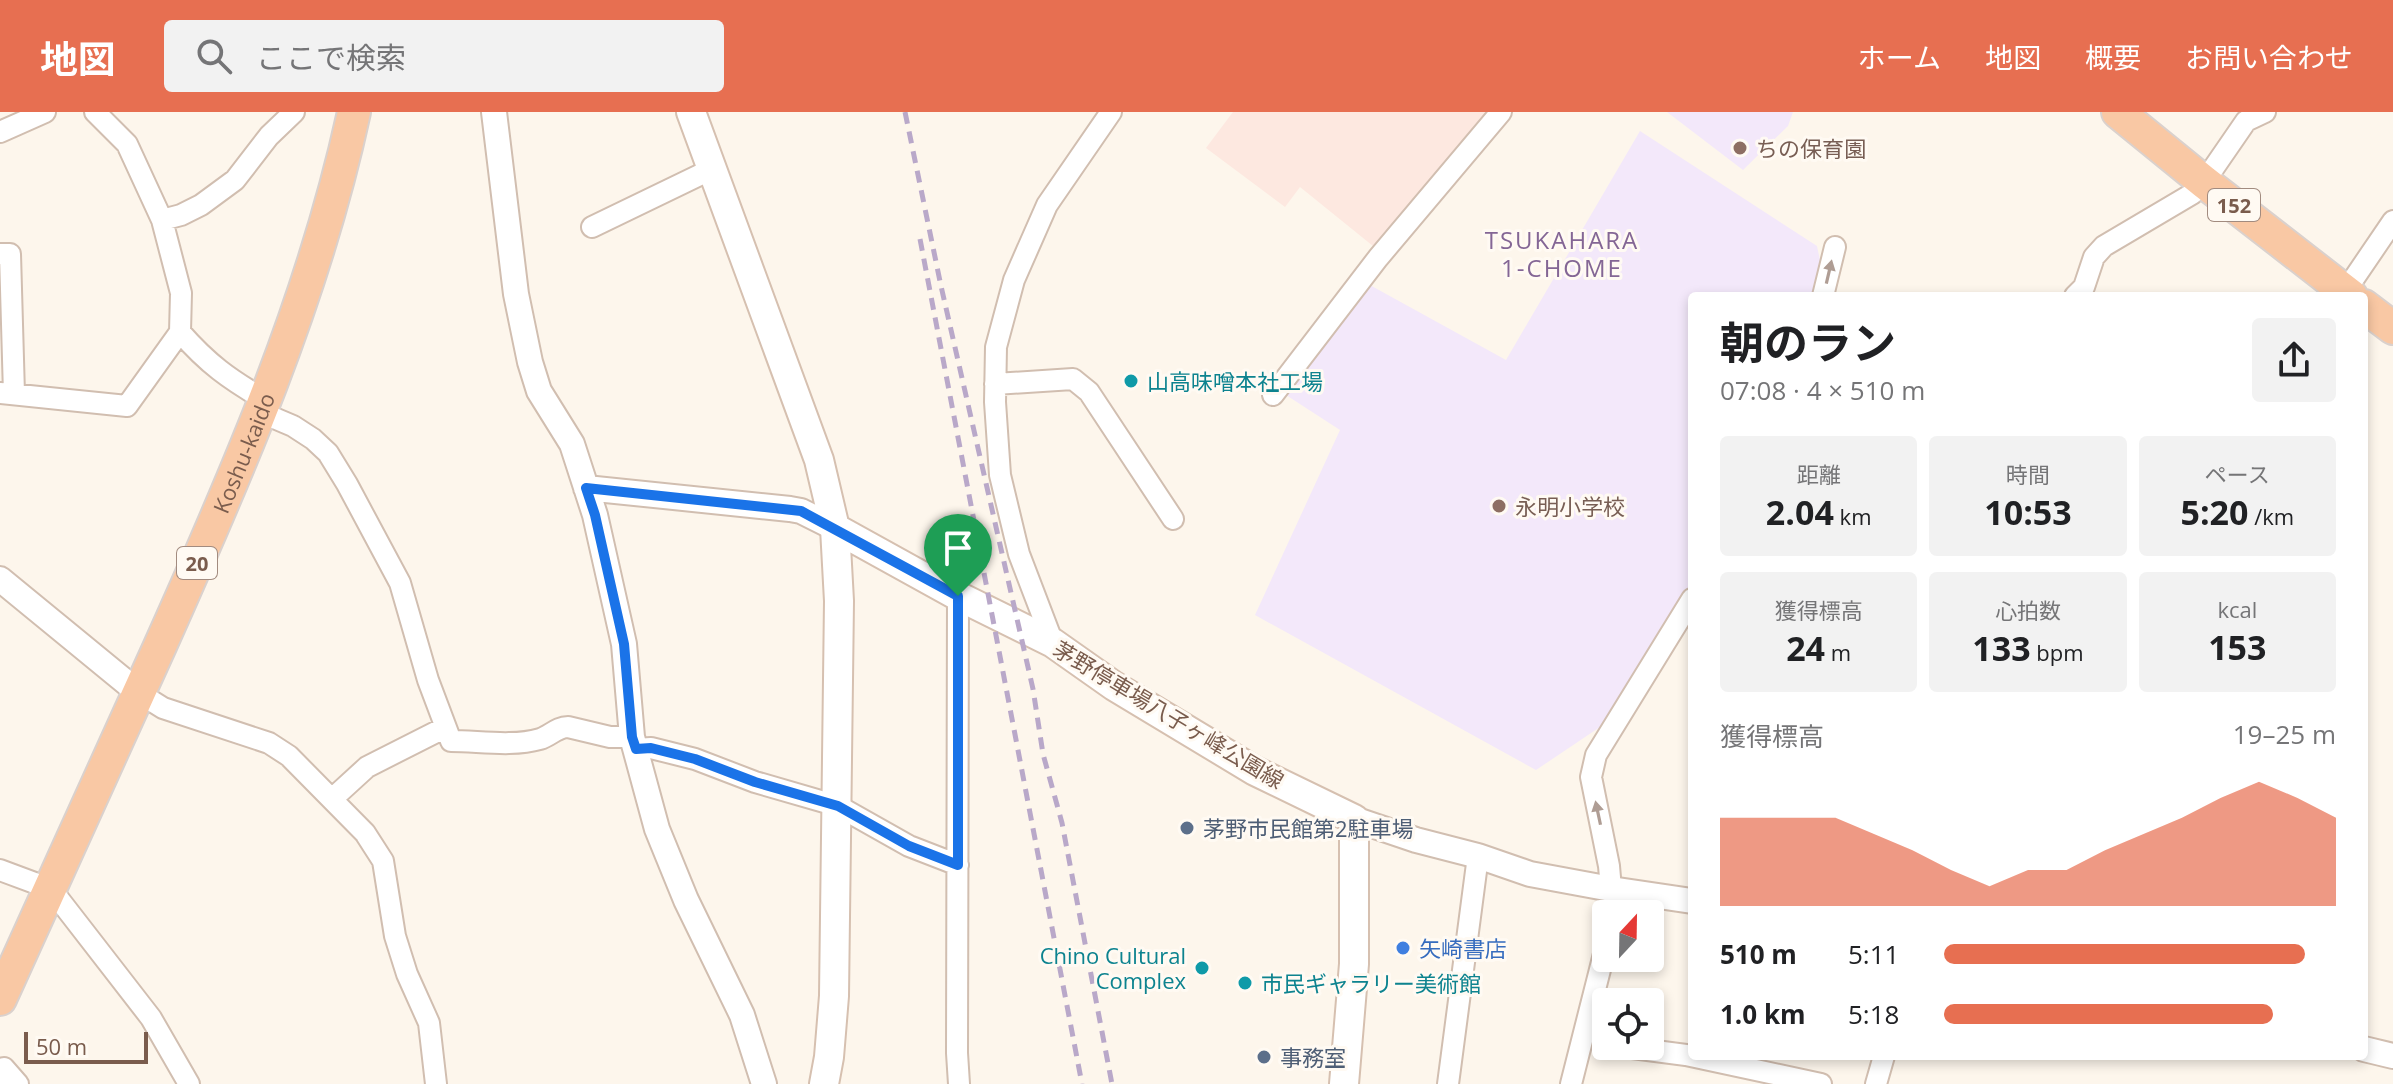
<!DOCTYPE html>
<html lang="ja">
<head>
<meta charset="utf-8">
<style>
  body { margin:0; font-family:"Open Sans","Noto Sans JP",sans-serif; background:#f2f2f2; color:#202124; height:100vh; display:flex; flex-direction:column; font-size:30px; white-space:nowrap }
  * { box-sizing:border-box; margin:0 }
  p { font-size:26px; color:#757577 }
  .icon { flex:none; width:44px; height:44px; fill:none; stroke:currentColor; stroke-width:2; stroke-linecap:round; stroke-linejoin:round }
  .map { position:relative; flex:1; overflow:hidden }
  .side { position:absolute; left:1688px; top:180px; width:680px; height:768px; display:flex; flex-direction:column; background:#fff; border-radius:8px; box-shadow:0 4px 12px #0003 }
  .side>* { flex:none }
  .needle { width:52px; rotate:22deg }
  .controls { position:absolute; left:1592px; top:788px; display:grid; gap:16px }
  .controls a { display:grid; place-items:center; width:72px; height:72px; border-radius:8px; background:#fff; box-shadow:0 4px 12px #0003; font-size:40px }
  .scale { position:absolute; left:24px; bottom:20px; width:124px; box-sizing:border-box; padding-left:8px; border:4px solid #7a5c4d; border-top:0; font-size:22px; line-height:28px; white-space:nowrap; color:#7a5c4d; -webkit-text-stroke:6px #fffaf3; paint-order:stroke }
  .pin { position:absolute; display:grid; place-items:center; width:68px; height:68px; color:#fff; margin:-82px -34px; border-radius:50% 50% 50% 0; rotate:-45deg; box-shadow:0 0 8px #0007 }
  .pin .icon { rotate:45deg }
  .round { display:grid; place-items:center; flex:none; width:84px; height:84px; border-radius:8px; background:#f2f2f2 }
  .summary { display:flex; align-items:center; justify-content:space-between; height:136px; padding:0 32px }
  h1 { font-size:44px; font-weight:700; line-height:60px }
  .metrics { display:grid; grid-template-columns:repeat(3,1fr); gap:12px; height:136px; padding:8px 32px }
  .metrics div { display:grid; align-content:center; border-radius:8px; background:#f2f2f2; text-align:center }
  .metrics b { font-size:34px; font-weight:700 }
  .metrics small { font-size:22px; font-weight:400 }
  .metrics p { font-size:22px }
  .chart { height:224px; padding:16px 32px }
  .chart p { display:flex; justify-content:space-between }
  .chart svg { width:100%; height:144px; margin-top:8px; fill:#e76f51; opacity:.7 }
  ul { padding:0 32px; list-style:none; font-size:26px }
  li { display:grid; grid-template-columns:128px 96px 1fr; align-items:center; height:60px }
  li i { height:20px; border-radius:10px; background:#e76f51 }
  header { display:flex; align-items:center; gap:48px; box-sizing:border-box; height:112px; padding:0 40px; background:#e76f51; color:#fff }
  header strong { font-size:38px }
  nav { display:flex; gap:44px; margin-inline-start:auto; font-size:28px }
  .search { width:560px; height:72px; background:#f2f2f2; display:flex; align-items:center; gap:20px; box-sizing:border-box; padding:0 28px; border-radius:8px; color:#757577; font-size:30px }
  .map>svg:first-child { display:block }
</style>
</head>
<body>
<header>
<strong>地図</strong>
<div class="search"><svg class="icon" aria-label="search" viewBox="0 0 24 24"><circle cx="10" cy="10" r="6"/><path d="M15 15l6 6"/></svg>ここで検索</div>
<nav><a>ホーム</a><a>地図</a><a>概要</a><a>お問い合わせ</a></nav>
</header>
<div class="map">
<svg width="2393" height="972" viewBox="0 0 2393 972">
  <rect width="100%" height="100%" fill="#fdf6ec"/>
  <path fill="#fde8e0" d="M 1233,0 L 1489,0 L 1373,134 L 1300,75 L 1285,95 L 1206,36 Z"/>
  <path fill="#f3e8fa" d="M 1667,0 L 1793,0 L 1788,14 L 1743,58 Z
    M 1640,19 L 1817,134 L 1821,153 L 1812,184 L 1692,184 L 1692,471 L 1603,613 L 1536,658 L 1255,503 L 1340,318 L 1286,283 L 1368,172 L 1506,248 Z"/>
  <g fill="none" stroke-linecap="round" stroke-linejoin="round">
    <defs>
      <path id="minor" d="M 0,20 L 45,0
        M 162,108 L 181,103 L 201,93 L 235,68 L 269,24 L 294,0
        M 592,115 L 712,57
        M 0,142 L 10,142 L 14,282
        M 1823,184 L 1835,135
        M 2075,184 L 2084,175 L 2094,145 L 2104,134 L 2192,82 L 2204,70 L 2246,9 L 2265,0
        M 2342,184 L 2393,109
        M 180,220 C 208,252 229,267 265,288
        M 995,272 L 1073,267 L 1089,280 L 1173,407
        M 0,281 L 127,294 L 180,220 L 181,181 L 162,108 L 127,32 L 95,0
        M 1273,283 L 1378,146 L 1501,0
        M 260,300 L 293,314 L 313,327 L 328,341 L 347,372 L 400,471 L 428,568 L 451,629 C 479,629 512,635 540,627 C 550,624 557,615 568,615 L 610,625 L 632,625
        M 958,484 L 957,941 L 959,972
        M 1053,531 L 1019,442 L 1000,363 L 995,290 L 996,235 L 1014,168 L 1047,93 L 1111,0
        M 139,581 L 163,596 L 269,631 L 289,644 L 365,721 L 383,749 L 395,824 L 407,862 L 429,911 L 436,972
        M 636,637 L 651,636 L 695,647 L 755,670 L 838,694 L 909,734 L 958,753
        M 332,687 L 367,655 L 444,616
        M 0,758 L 51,777 L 151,906 L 189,972
        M 1611,777 L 1609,754 L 1591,665 L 1596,643 L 1692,487
        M 1615,802 L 1621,779
        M 1617,934 L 1686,943 L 1821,972
        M 0,964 L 4,956 L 18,972
        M 1448,972 L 1478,744
        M 1571,972 L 1606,834
        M 1876,972 L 1884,944"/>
      <path id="tertiary" d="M 494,0 L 516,182 L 530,250 L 539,279 L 572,332 L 595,403 L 624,532 L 632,625 L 657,717 L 686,788 L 742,903 L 764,972
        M 586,376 L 790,397 L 801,399 L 835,416
        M 0,467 L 139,581
        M 1354,707 L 1416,728 L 1478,744 L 1530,762 L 1611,777 L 1692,789
        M 2364,937 L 2393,944"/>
      <path id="secondary" d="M 691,0 L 819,348 L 835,416 L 839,489 L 834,884 L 829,945 L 824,972
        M 835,416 L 958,484 L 1053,531 L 1114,574 L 1255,659 L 1354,707 L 1354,852 L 1344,972"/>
      <g id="trunk">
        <path d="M 2118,0 L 2204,70 L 2351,184"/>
        <path d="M 2364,194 L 2393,216"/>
        <path id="s1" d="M 0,887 C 54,770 107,652 160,534 C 237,362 314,186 354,0"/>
      </g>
    </defs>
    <use href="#minor" stroke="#d1beb0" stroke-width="24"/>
    <use href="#tertiary" stroke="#d1beb0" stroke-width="28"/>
    <use href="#secondary" stroke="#d6c0b0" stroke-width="32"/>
    <use href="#trunk" stroke="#dad1cd" stroke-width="36"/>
    <use href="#minor" stroke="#fff" stroke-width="20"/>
    <use href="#tertiary" stroke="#fff" stroke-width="24"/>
    <use href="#secondary" stroke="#fff" stroke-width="28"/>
    <use href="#trunk" stroke="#f9c8a4" stroke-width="32"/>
    <path stroke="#b9a8c9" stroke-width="5" stroke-dasharray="12 8" stroke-linecap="butt" d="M 905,0 L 941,174 L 1033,577 L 1043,642 L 1062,711 L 1112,972
      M 920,127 L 1082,972"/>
  </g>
  <defs><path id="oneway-solid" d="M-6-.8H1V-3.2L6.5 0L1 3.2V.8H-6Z" transform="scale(2)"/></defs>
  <g fill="#af9d94">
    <use href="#oneway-solid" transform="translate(1829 160) rotate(-77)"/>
    <use href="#oneway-solid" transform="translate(1598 701) rotate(-102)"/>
  </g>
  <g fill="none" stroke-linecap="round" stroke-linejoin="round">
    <defs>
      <path id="route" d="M 586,376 L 801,399 L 958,484 L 958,753 L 909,734 L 838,694 L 755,670 L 695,647 L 651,636 L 636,637 L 632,625 L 624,532 L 595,403 Z"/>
    </defs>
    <use href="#route" stroke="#fff" stroke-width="16"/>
    <use href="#route" stroke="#1a73e8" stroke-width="10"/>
  </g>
  <g fill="#8d6e63" stroke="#fffaf3" stroke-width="3">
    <circle cx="1740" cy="36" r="8"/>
    <circle cx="1499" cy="394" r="8"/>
  </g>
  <g fill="#0f9aa8" stroke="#fffaf3" stroke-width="3">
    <circle cx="1131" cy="269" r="8"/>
    <circle cx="1202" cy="856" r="8"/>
    <circle cx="1245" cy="871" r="8"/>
  </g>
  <g fill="#5c6f8a" stroke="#fffaf3" stroke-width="3">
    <circle cx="1187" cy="716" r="8"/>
    <circle cx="1264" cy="945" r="8"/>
  </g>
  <circle fill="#3f7fe0" stroke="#fffaf3" stroke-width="3" cx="1403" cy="836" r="8"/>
  <g text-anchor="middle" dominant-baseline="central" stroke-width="6" stroke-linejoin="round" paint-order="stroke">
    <g fill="#fffaf3" stroke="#a28b7f" stroke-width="2">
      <rect x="2208" y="77" width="52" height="32" rx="6"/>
      <rect x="177" y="435" width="40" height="32" rx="6"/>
    </g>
    <g font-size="20" font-weight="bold" fill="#7a5c4d">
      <text x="2234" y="93">152</text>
      <text x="197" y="451">20</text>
    </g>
    <g font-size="22" fill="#785e54" stroke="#fffaf3" text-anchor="start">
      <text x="1756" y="36">ちの保育園</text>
      <text x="1515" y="394">永明小学校</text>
    </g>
    <g font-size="22" fill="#0d838f" stroke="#fffaf3" text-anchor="start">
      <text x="1147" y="269">山高味噌本社工場</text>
      <text x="1186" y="843" text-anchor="end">Chino Cultural<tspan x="1186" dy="25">Complex</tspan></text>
      <text x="1261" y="871">市民ギャラリー美術館</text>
    </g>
    <g font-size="22" fill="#7a5c4d" stroke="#fffaf3">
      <text stroke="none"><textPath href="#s1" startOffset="598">Koshu-kaido</textPath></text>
      <text transform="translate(1169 602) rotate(31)">茅野停車場八子ヶ峰公園線</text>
    </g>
    <g font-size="22" fill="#4e5e75" stroke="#fffaf3" text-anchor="start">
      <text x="1203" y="716">茅野市民館第2駐車場</text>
      <text x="1280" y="945">事務室</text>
    </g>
    <g font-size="22" fill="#366cbe" stroke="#fffaf3" text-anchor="start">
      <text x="1419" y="836">矢崎書店</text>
    </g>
    <g font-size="24" letter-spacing="2" fill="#846695" stroke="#fffaf3">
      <text x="1562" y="127">TSUKAHARA<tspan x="1562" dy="28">1-CHOME</tspan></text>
    </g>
  </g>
</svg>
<div class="controls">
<a><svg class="needle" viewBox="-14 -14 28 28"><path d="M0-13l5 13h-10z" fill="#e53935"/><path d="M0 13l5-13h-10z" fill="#757577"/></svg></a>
<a><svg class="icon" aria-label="locate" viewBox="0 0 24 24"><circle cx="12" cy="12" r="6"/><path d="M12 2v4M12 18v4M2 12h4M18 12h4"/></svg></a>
</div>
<div class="scale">50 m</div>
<div class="pin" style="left:958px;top:484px;background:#1e9e55"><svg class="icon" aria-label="arrive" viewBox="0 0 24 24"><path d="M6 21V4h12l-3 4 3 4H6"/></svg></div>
<section class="side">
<div class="summary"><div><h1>朝のラン</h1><p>07:08 · 4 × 510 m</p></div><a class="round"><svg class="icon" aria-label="share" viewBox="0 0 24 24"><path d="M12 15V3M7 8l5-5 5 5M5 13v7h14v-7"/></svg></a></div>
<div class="metrics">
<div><p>距離</p><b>2.04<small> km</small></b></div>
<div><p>時間</p><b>10:53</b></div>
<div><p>ペース</p><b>5:20<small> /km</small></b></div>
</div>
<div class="metrics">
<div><p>獲得標高</p><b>24<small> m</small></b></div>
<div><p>心拍数</p><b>133<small> bpm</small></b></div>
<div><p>kcal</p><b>153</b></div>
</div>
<div class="chart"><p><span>獲得標高</span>19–25 m</p>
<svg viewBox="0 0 160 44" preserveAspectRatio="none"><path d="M0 44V17L10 17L20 17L30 17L40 22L50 27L60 33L70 38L80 33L90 33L100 27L110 22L120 17L130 11L140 6L150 11L160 17V44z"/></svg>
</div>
<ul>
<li><b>510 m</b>5:11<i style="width:92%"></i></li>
<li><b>1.0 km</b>5:18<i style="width:84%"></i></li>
</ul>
</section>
</div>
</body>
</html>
